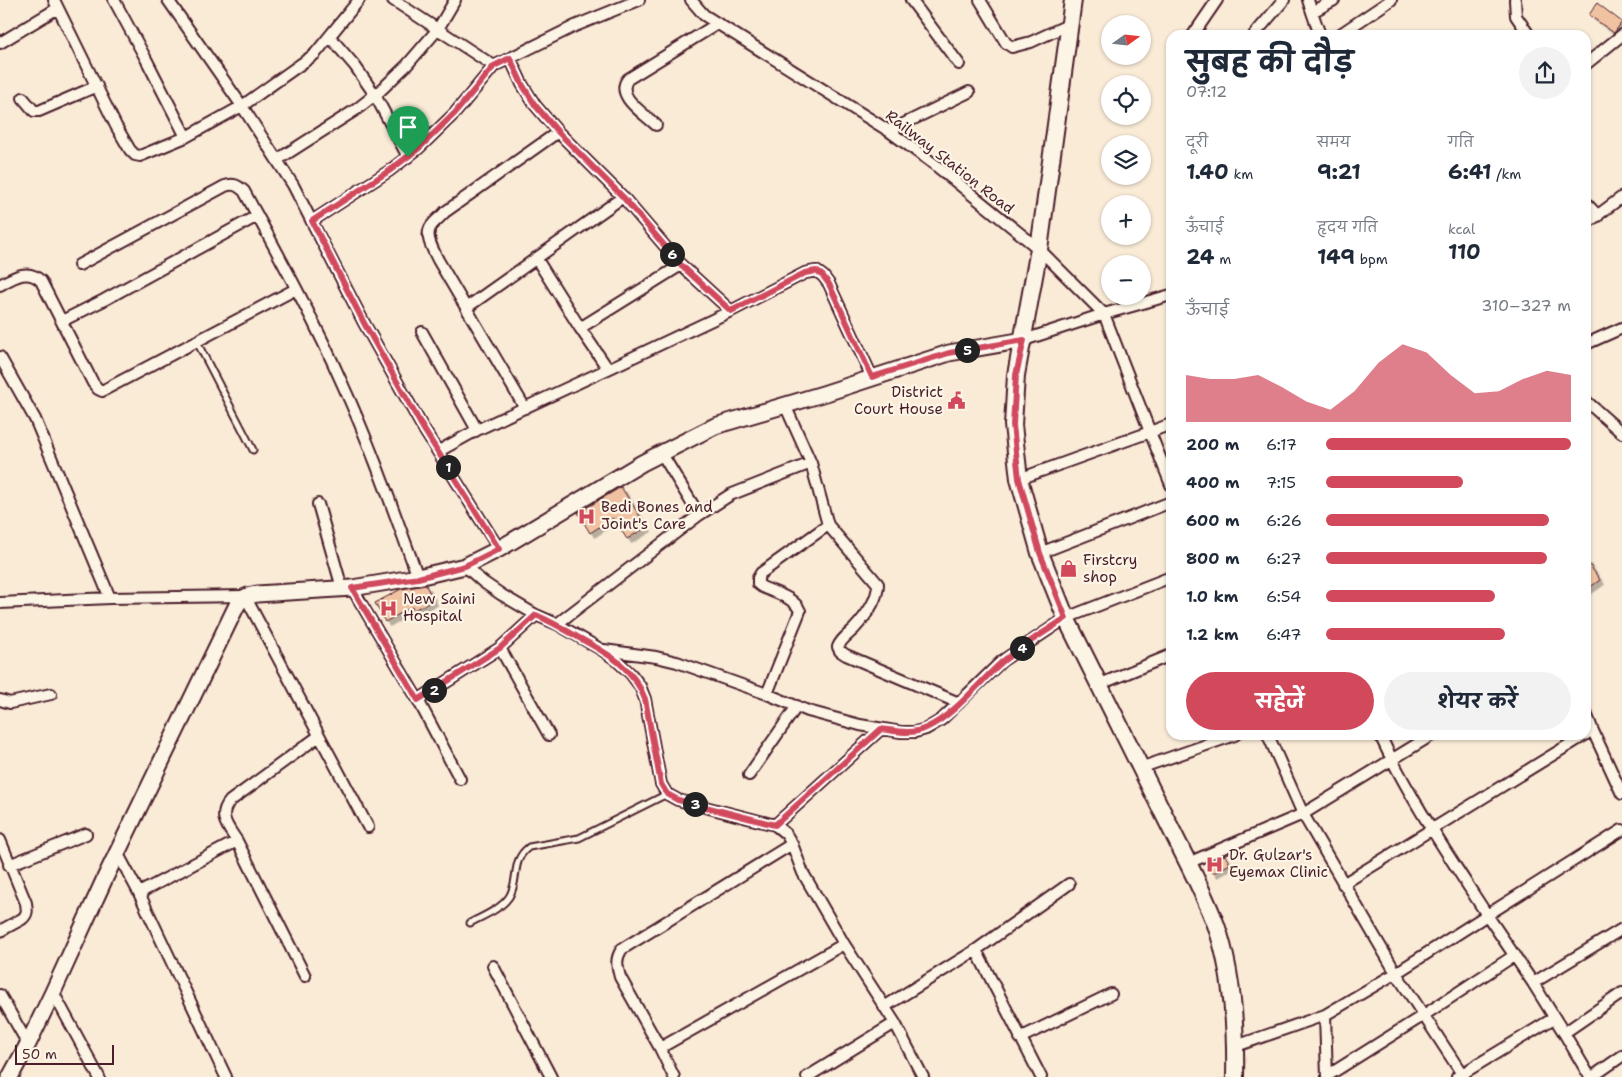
<!DOCTYPE html>
<html lang="hi">
<head>
<meta charset="utf-8">
<style>
  body { margin:0; font-family:"Shantell Sans","Playpen Sans Deva",sans-serif; background:#f2f2f3; color:#1f2937; height:100vh; display:flex; flex-direction:column; font-size:19px; white-space:nowrap }
  * { box-sizing:border-box; margin:0 }
  p { font-size:16px; color:#747a83 }
  .icon { flex:none; width:28px; height:28px; fill:none; stroke:currentColor; stroke-width:2; stroke-linecap:round; stroke-linejoin:round }
  .map { position:relative; flex:1; overflow:hidden }
  .sheet { position:absolute; left:1166px; top:30px; width:425px; height:710px; display:flex; flex-direction:column; background:#fff; border-radius:15px; box-shadow:0 1px 4px #0004 }
  .sheet>* { flex:none }
  .needle { width:32px; rotate:75deg }
  .fabs { position:absolute; left:1101px; top:15px; display:grid; gap:10px }
  .fabs a { display:grid; place-items:center; width:50px; height:50px; border-radius:50%; background:#fff; box-shadow:0 1px 4px #0004; font-size:25px }
  .scale { position:absolute; left:15px; bottom:12px; width:99px; box-sizing:border-box; padding-left:5px; border:2px solid #4a1f2b; border-top:0; font-size:14px; line-height:18px; white-space:nowrap; color:#4a1f2b; -webkit-text-stroke:4px #fcf5e5; paint-order:stroke }
  .pin { position:absolute; display:grid; place-items:center; width:42px; height:42px; color:#fff; margin:-51px -21px; border-radius:50% 50% 50% 0; rotate:-45deg; box-shadow:0 0 5px #0007 }
  .pin .icon { rotate:45deg }
  .km { position:absolute; width:25px; height:25px; margin:-12px; border-radius:50%; background:#222; color:#fff; font-size:14px; line-height:25px; text-align:center }
  .round { display:grid; place-items:center; flex:none; width:52px; height:52px; border-radius:26px; background:#f2f2f3 }
  .overview { display:flex; align-items:center; justify-content:space-between; height:85px; padding:0 20px }
  h1 { font-size:28px; font-weight:700; line-height:38px }
  .stats { display:grid; grid-template-columns:repeat(3,1fr); gap:8px; height:85px; padding:5px 20px }
  .stats div { display:grid; align-content:center }
  .stats b { font-size:21px; font-weight:700 }
  .stats small { font-size:14px; font-weight:400 }
  .stats p { font-size:14px }
  .chart { height:140px; padding:10px 20px }
  .chart p { display:flex; justify-content:space-between }
  .chart svg { width:100%; height:90px; margin-top:5px; fill:#d1495b; opacity:.7 }
  .button { display:flex; gap:10px; margin-top:auto; padding:10px 20px }
  .button a { flex:1; height:58px; border-radius:30px; background:#d1495b; color:#fff; font-size:20px; font-weight:700; line-height:58px; text-align:center }
  .button a+a { background:#f2f2f3; color:#1f2937 }
  ul { padding:0 20px; list-style:none; font-size:16px }
  li { display:grid; grid-template-columns:80px 60px 1fr; align-items:center; height:38px }
  li i { height:12px; border-radius:6px; background:#d1495b }
  .map>svg:first-child { display:block }
</style>
</head>
<body>
<div class="map">
<svg width="1622" height="1077" viewBox="0 0 1622 1077">
  <defs>
    <filter id="shadow"><feDropShadow dx="4.5" dy="4.5" stdDeviation="0" flood-color="#0004"/></filter>
  </defs>
  <rect width="100%" height="100%" fill="#faebd7"/>
  <filter id="ink" filterUnits="userSpaceOnUse"><feTurbulence type="fractalNoise" baseFrequency=".02" numOctaves="2"/><feDisplacementMap in="SourceGraphic" scale="10" xChannelSelector="R" yChannelSelector="G"/><feConvolveMatrix kernelMatrix="1 2 1 2 8 2 1 2 1" color-interpolation-filters="sRGB"/></filter>
  <g filter="url(#ink)">
    <path fill="#f1c2a1" stroke="#4a1f2b" filter="url(#shadow)" d="M 1597,3 L 1622,22 L 1614,33 L 1589,15 Z
      M 621,487 L 647,527 L 627,539 L 613,518 L 590,533 L 578,513 Z
      M 1586,560 L 1600,580 L 1586,590 Z
      M 426,585 L 433,601 L 413,610 L 412,607 L 385,622 L 375,603 L 401,589 Z
      M 1225,855 L 1230,864 L 1213,873 L 1207,862 Z"/>
    <g fill="none" stroke-linecap="round" stroke-linejoin="round">
      <defs>
        <path id="lane" d="M 197,342 L 253,450
          M 470,923 C 483,916 501,909 509,897 C 520,880 510,861 529,847 L 579,838 L 667,794"/>
        <path id="street" d="M 54,0 L 116,126 L 130,150 L 135,155 L 140,156 L 186,137 L 242,106 L 315,54 L 359,0
          M 114,0 L 146,59 L 186,137
          M 168,0 L 242,106 L 293,185 L 364,323 L 423,428 L 499,549
          M 393,0 L 494,66
          M 691,0 L 704,15 L 889,131 L 934,164 L 1039,249 L 1104,314 L 1150,432 L 1171,424
          M 911,0 L 959,64
          M 980,0 L 1006,43 L 1012,47 L 1031,42 L 1070,24
          M 1308,0 L 1312,12 L 1334,0
          M 1515,0 L 1516,16 L 1529,35
          M 1312,12 L 1320,35
          M 1193,35 L 1217,0
          M 1254,35 L 1284,0
          M 1339,35 L 1391,0
          M 330,37 L 355,66 L 375,95 L 408,157
          M 0,43 L 58,8
          M 510,58 L 522,84 L 535,105 L 558,132 L 623,197 L 681,265 L 731,311
          M 1586,64 L 1622,35
          M 23,98 L 34,111 L 39,111 L 97,86
          M 656,125 C 645,114 614,96 628,79 L 717,24
          M 889,131 L 969,92
          M 277,160 L 357,109 L 381,90 L 407,65 L 438,29 L 455,0
          M 1586,203 L 1598,216
          M 312,221 L 389,171 L 419,148 L 455,113 L 494,66 L 575,26 L 639,0
          M 1586,224 L 1622,197
          M 536,258 L 580,328 L 608,369 L 731,311 L 805,273 L 816,271 L 823,276 L 829,284 L 872,377
          M 79,265 L 225,186 C 233,183 237,185 244,191 C 278,254 313,317 342,383 C 371,446 394,512 418,577
          M 0,285 C 14,277 28,268 41,281 L 93,383 L 98,389 L 102,391 L 296,289
          M 466,308 L 623,197
          M 62,321 L 104,300 L 257,216
          M 580,328 L 681,265
          M 422,332 L 477,430
          M 1024,340 L 1104,314 L 1171,295
          M 1586,344 L 1622,328
          M 0,357 L 35,419 L 110,598
          M 1586,401 L 1622,433
          M 785,405 L 811,463 L 828,525 L 878,584 C 878,600 865,617 854,629 C 848,635 841,639 838,647 L 840,651 L 846,655 L 959,703
          M 525,408 L 438,260 C 434,251 425,238 430,228 C 433,222 441,217 445,212 L 558,132
          M 439,451 L 477,430 L 608,369
          M 662,454 L 699,515
          M 1019,479 L 1150,432 L 1171,485
          M 318,504 L 342,588
          M 1040,553 L 1171,502
          M 465,566 L 483,582 L 502,595 L 536,615 L 557,624 L 602,650 L 615,659 L 631,674 L 640,686 L 645,699 L 661,784 L 667,794 L 678,800 L 775,825 L 786,834 L 792,844 L 803,873 L 844,944 L 895,1023 L 923,1077
          M 352,588 L 418,700 L 460,779
          M 0,603 L 110,598 L 245,596 L 368,827
          M 557,624 L 699,515 L 730,495 L 811,463
          M 500,648 L 549,735
          M 604,650 L 656,657 L 677,662 L 767,694 L 808,711 L 860,725 L 901,732 L 915,732 L 926,729 L 941,720 L 1002,661 L 1066,618 L 1171,577
          M 1098,685 L 1171,655
          M 767,694 L 800,611 C 794,597 775,593 762,587 L 758,584 L 758,578 L 761,573 L 828,525
          M 0,700 L 10,703 L 51,694
          M 418,700 L 500,648 L 536,615
          M 1586,713 L 1593,731 L 1588,733
          M 1593,731 L 1622,794
          M 1380,735 C 1409,798 1449,856 1487,915 L 1396,973 L 1303,814 L 1432,735
          M 1140,768 L 1235,735
          M 749,775 L 797,706
          M 775,825 L 881,729
          M 0,840 L 26,903 C 27,910 28,914 22,919 L 0,931
          M 118,854 L 139,893 L 226,1077
          M 1188,863 L 1303,814 L 1268,735
          M 9,865 L 86,834
          M 1343,884 L 1585,735
          M 139,893 L 237,841
          M 1622,929 L 1533,983 L 1564,1033 L 1622,993
          M 976,950 L 1041,1077
          M 493,966 L 551,1077
          M 305,976 L 237,841 C 228,827 217,816 230,801 L 319,736
          M 1533,983 L 1487,915 L 1622,830
          M 53,992 L 99,1077
          M 0,995 L 28,1044
          M 884,1007 L 976,950 L 1069,884
          M 1564,1033 L 1590,1077
          M 1020,1038 L 1111,994
          M 1236,1046 L 1325,1015
          M 660,1048 L 844,944
          M 1327,1076 L 1424,1015 L 1515,955
          M 674,1077 L 660,1048 L 620,977 C 617,966 615,959 622,949 L 792,844
          M 807,1077 L 895,1023
          M 1327,1077 L 1325,1015 L 1396,973 L 1464,1077
          M 1457,1077 L 1554,1018
          M 1592,1077 L 1622,1056"/>
        <path id="secondary" d="M 10,1077 L 28,1044 L 53,992 L 105,878 L 236,607 C 241,597 246,596 257,594 L 352,588 L 418,577 L 465,566 L 499,549 L 642,463 L 715,426 L 826,393 L 949,353 L 1024,340"/>
        <path id="primary" d="M 1073,0 L 1039,249 L 1016,375 L 1013,425 L 1019,479 L 1040,553 L 1066,618 L 1188,863 C 1198,883 1208,904 1216,925 C 1233,973 1236,1027 1235,1077"/>
      </defs>
      <use href="#lane" stroke="#4a1f2b" stroke-width="9"/>
      <use href="#street" stroke="#4a1f2b" stroke-width="14"/>
      <use href="#secondary" stroke="#4a1f2b" stroke-width="19"/>
      <use href="#primary" stroke="#4a1f2b" stroke-width="20"/>
      <use href="#lane" stroke="#fcf5e5" stroke-width="5"/>
      <use href="#street" stroke="#fcf5e5" stroke-width="10"/>
      <use href="#secondary" stroke="#fcf5e5" stroke-width="15"/>
      <use href="#primary" stroke="#fcf5e5" stroke-width="16"/>
    </g>
  </g>
  <g fill="none" stroke-linecap="round" stroke-linejoin="round" filter="url(#ink)">
    <defs>
      <path id="route" d="M 510,58 L 522,84 L 535,105 L 558,132 L 623,197 L 681,265 L 731,311 L 805,273 L 816,271 L 823,276 L 829,284 L 872,377 L 949,353 L 1024,340 L 1016,375 L 1013,425 L 1019,479 L 1040,553 L 1066,618 C 1045,632 1021,646 1002,662 C 979,682 954,716 926,728 C 912,735 896,731 881,729 L 775,825 L 678,800 L 667,794 L 661,784 L 645,699 C 633,667 610,655 581,639 C 566,630 552,622 536,615 L 500,648 L 418,700 L 352,588 L 418,578 L 465,566 L 499,549 L 423,428 L 364,323 L 312,221 L 389,171 L 419,148 L 455,113 L 494,66 Z"/>
    </defs>
    <use href="#route" stroke="#fff" stroke-width="10"/>
    <use href="#route" stroke="#d1495b" stroke-width="6"/>
  </g>
  <defs>
    <symbol id="civic-bare" viewBox="-9 -9 18 18"><path d="M-.6-6.5H3V-4.5H.6V-3L4-1V1h2V6H-6V1h2V-1L-.6-3ZM-1.2 2.5V6h2.4V2.5Z" fill="#d1495b" stroke="#fcf5e5" stroke-width="2.5" paint-order="stroke"/></symbol>
    <symbol id="hospital-bare" viewBox="-9 -9 18 18"><path d="M-5-5h3v3.5h4V-5h3V5h-3V1.5h-4V5h-3Z" fill="#d1495b" stroke="#fcf5e5" stroke-width="2.5" paint-order="stroke"/></symbol>
    <symbol id="shop-bare" viewBox="-9 -9 18 18"><path d="M-5-2.5h2.3a2.7 3.5 0 0 1 5.4 0H5L5.5 6h-11ZM-1.5-2.5h3a1.5 2.3 0 0 0-3 0Z" fill="#d1495b" stroke="#fcf5e5" stroke-width="2.5" paint-order="stroke"/></symbol>
  </defs>
  <g fill-rule="evenodd">
    <use href="#civic-bare" x="944" y="388" width="25" height="25"/>
    <use href="#hospital-bare" x="574" y="504" width="25" height="25"/>
    <use href="#shop-bare" x="1056" y="556" width="25" height="25"/>
    <use href="#hospital-bare" x="376" y="596" width="25" height="25"/>
    <use href="#hospital-bare" x="1202" y="852" width="25" height="25"/>
  </g>
  <g text-anchor="middle" dominant-baseline="central" stroke-width="4.5" stroke-linejoin="round" paint-order="stroke">
    <g font-size="15" fill="#4a1f2b" stroke="#fcf5e5">
      <text transform="translate(950 162) rotate(38)">Railway Station Road</text>
    </g>
    <g font-size="15" fill="#4a1f2b" stroke="#fcf5e5" text-anchor="start">
      <text x="943" y="392" text-anchor="end">District<tspan x="943" dy="17">Court House</tspan></text>
      <text x="601" y="507">Bedi Bones and<tspan x="601" dy="17">Joint's Care</tspan></text>
      <text x="1083" y="560">Firstcry<tspan x="1083" dy="17">shop</tspan></text>
      <text x="403" y="599">New Saini<tspan x="403" dy="17">Hospital</tspan></text>
      <text x="1229" y="855">Dr. Gulzar's<tspan x="1229" dy="17">Eyemax Clinic</tspan></text>
    </g>
  </g>
</svg>
<div class="fabs">
<a><svg class="needle" viewBox="-14 -14 28 28"><path d="M0-13l5 13h-10z" fill="#e53935"/><path d="M0 13l5-13h-10z" fill="#747a83"/></svg></a>
<a><svg class="icon" aria-label="locate" viewBox="0 0 24 24"><circle cx="12" cy="12" r="6"/><path d="M12 2v4M12 18v4M2 12h4M18 12h4"/></svg></a>
<a><svg class="icon" aria-label="layers" viewBox="0 0 24 24"><path d="M12 4l9 5-9 5-9-5zM3 14l9 5 9-5"/></svg></a>
<a>+</a>
<a>−</a>
</div>
<div class="scale">50 m</div>
<div class="pin" style="left:408px;top:157px;background:#1e9e55"><svg class="icon" aria-label="arrive" viewBox="0 0 24 24"><path d="M6 21V4h12l-3 4 3 4H6"/></svg></div>
<b class="km" style="left:448px;top:467px">1</b>
<b class="km" style="left:434px;top:690px">2</b>
<b class="km" style="left:695px;top:804px">3</b>
<b class="km" style="left:1022px;top:648px">4</b>
<b class="km" style="left:967px;top:350px">5</b>
<b class="km" style="left:672px;top:254px">6</b>
<section class="sheet">
<div class="overview"><div><h1>सुबह की दौड़</h1><p>07:12</p></div><a class="round"><svg class="icon" aria-label="share" viewBox="0 0 24 24"><path d="M12 15V3M7 8l5-5 5 5M5 13v7h14v-7"/></svg></a></div>
<div class="stats">
<div><p>दूरी</p><b>1.40<small> km</small></b></div>
<div><p>समय</p><b>9:21</b></div>
<div><p>गति</p><b>6:41<small> /km</small></b></div>
</div>
<div class="stats">
<div><p>ऊँचाई</p><b>24<small> m</small></b></div>
<div><p>हृदय गति</p><b>149<small> bpm</small></b></div>
<div><p>kcal</p><b>110</b></div>
</div>
<div class="chart"><p><span>ऊँचाई</span>310–327 m</p>
<svg viewBox="0 0 160 44" preserveAspectRatio="none"><path d="M0 44V21L10 23L20 23L30 21L40 27L50 34L60 38L70 29L80 15L90 6L100 10L110 21L120 30L130 29L140 23L150 19L160 21V44z"/></svg>
</div>
<ul>
<li><b>200 m</b>6:17<i style="width:100%"></i></li>
<li><b>400 m</b>7:15<i style="width:56%"></i></li>
<li><b>600 m</b>6:26<i style="width:91%"></i></li>
<li><b>800 m</b>6:27<i style="width:90%"></i></li>
<li><b>1.0 km</b>6:54<i style="width:69%"></i></li>
<li><b>1.2 km</b>6:47<i style="width:73%"></i></li>
</ul>
<div class="button"><a>सहेजें</a><a>शेयर करें</a></div>
</section>
</div>
</body>
</html>
